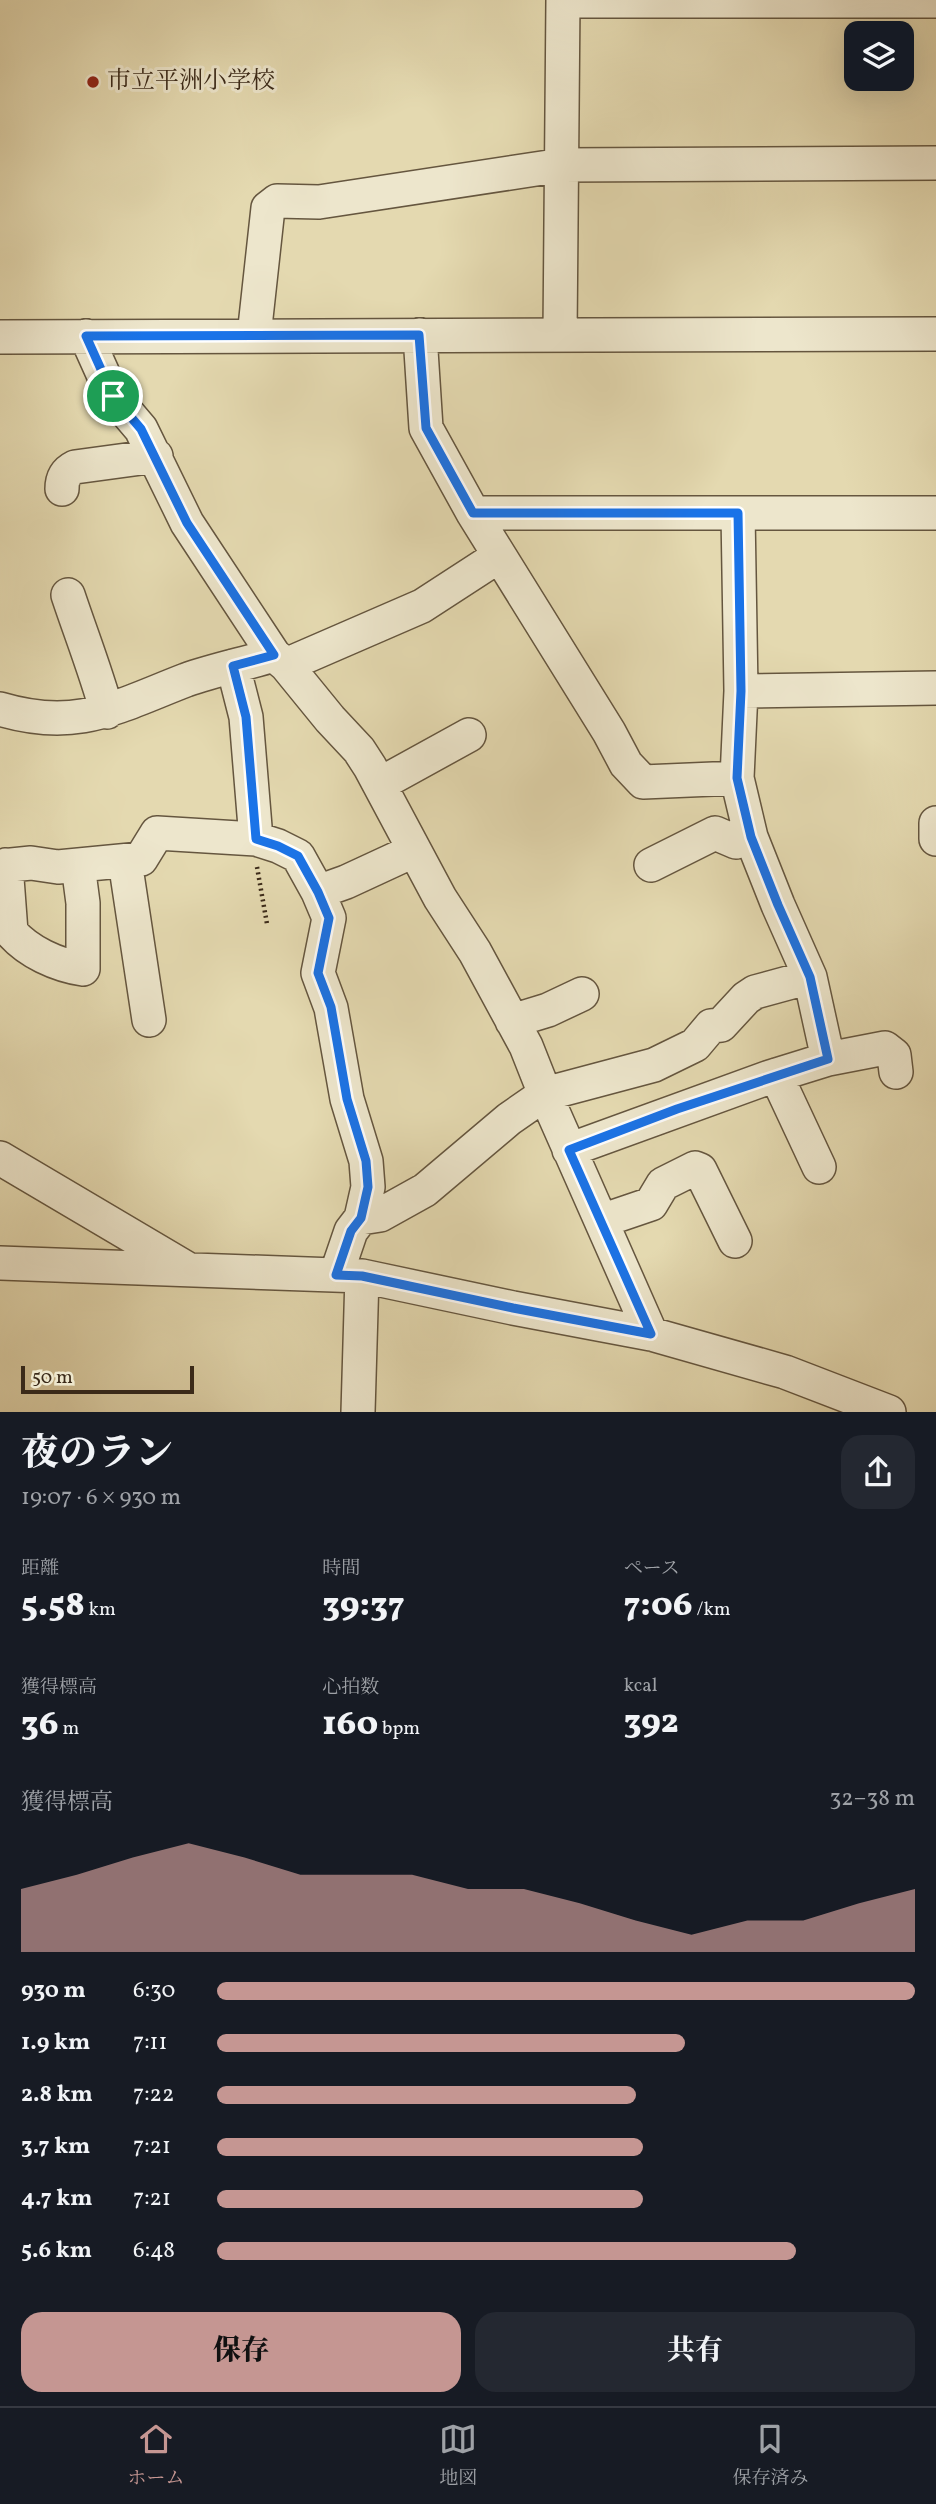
<!DOCTYPE html>
<html lang="ja">
<head>
<meta charset="utf-8">
<style>
  body { margin:0; font-family:Vollkorn,"Noto Serif JP",serif; background:#242831; color:#f1f3f6; height:100vh; display:flex; flex-direction:column; font-size:26px; white-space:nowrap }
  * { box-sizing:border-box; margin:0 }
  p { font-size:23px; color:#9ea1a6 }
  .icon { flex:none; width:38px; height:38px; fill:none; stroke:currentColor; stroke-width:2; stroke-linecap:round; stroke-linejoin:round }
  .map { position:relative; height:1412px; overflow:hidden }
  .details { display:flex; flex-direction:column; background:#171b24; flex:1 }
  .details>* { flex:none }
  .controls { position:absolute; left:844px; top:21px; display:grid; gap:14px }
  .controls a { display:grid; place-items:center; width:70px; height:70px; border-radius:14px; background:#171b24; box-shadow:0 7px 28px #0002; font-size:35px }
  .scale { position:absolute; left:21px; bottom:18px; width:173px; box-sizing:border-box; padding-left:7px; border:4px solid #3b2a19; border-top:0; font-size:19px; line-height:24px; white-space:nowrap; color:#3b2a19; -webkit-text-stroke:5px #ede6cc; paint-order:stroke }
  .pin { position:absolute; display:grid; place-items:center; width:60px; height:60px; color:#fff; margin:-30px; border:4px solid #fff; border-radius:50%; box-shadow:0 2px 7px #0007 }
  .round { display:grid; place-items:center; flex:none; width:74px; height:74px; border-radius:21px; background:#242831 }
  .summary { display:flex; align-items:center; justify-content:space-between; height:119px; padding:0 21px }
  h1 { font-size:38px; font-weight:800; line-height:52px }
  .metrics { display:grid; grid-template-columns:repeat(3,1fr); gap:10px; height:119px; padding:7px 21px }
  .metrics div { display:grid; align-content:center }
  .metrics b { font-size:35px; font-weight:800 }
  .metrics small { font-size:19px; font-weight:400 }
  .metrics p { font-size:19px }
  .chart { height:196px; padding:14px 21px }
  .chart p { display:flex; justify-content:space-between }
  .chart svg { width:100%; height:126px; margin-top:7px; fill:#c59692; opacity:.7 }
  .primary-button { display:flex; gap:14px; margin-top:auto; padding:14px 21px }
  .primary-button a { flex:1; height:80px; border-radius:21px; background:#c59692; color:#111; font-size:28px; font-weight:800; line-height:80px; text-align:center }
  .primary-button a+a { background:#242831; color:#f1f3f6 }
  ul { padding:0 21px; list-style:none; font-size:23px }
  li { display:grid; grid-template-columns:112px 84px 1fr; align-items:center; height:52px }
  li i { height:18px; border-radius:9px; background:#c59692 }
  .tabs { display:flex; justify-content:space-around; align-items:center; height:98px; border-top:2px solid #363941; background:#171b24; font-size:19px; color:#9ea1a6 }
  .tabs a { display:grid; justify-items:center; gap:4px }
  .tabs .active { color:#c59692 }
  .map>svg:first-child { display:block }
</style>
</head>
<body>
<div class="map">
<svg width="936" height="1412" viewBox="0 0 936 1412">
  <rect width="100%" height="100%" fill="#e4d9b0"/>
  <filter id="stains"><feTurbulence type="fractalNoise" baseFrequency=".00286" numOctaves="4"/><feColorMatrix values="0 0 0 0 .2 0 0 0 0 .09 0 0 0 0 .02 0 0 0 .5 -.17"/></filter>
  <radialGradient id="worn" r=".72"><stop offset=".6" stop-color="#630" stop-opacity="0"/><stop offset="1" stop-color="#630" stop-opacity=".3"/></radialGradient>
  <g fill="none" stroke-linecap="round" stroke-linejoin="round">
    <defs>
      <path id="minor" d="M 563,1 L 936,1
        M 420,335 L 426,428 L 473,513 L 609,732 L 626,764 L 643,782 L 737,778 L 741,691 L 738,513
        M 560,335 L 563,0
        M 86,336 L 113,396 L 141,429 L 187,523 L 274,655 L 286,665 L 330,719 L 359,750 L 370,767 L 440,898 L 475,952 L 526,1046 L 545,1094 L 651,1334
        M 254,336 L 268,208 L 277,201 L 319,202 L 562,165 L 936,163
        M 0,337 L 936,334
        M 62,489 C 62,478 65,472 75,467 L 156,456
        M 473,513 L 936,513
        M 68,595 C 81,634 96,672 107,712
        M 286,665 L 422,606 L 499,556
        M 233,666 L 246,717 L 256,839
        M 741,691 L 936,688
        M 0,709 C 77,732 116,707 186,680 C 214,670 244,664 274,655
        M 737,778 L 751,837 L 778,905 L 810,977 L 828,1059
        M 380,784 L 469,735
        M 936,823 L 936,839
        M 125,861 L 149,1020
        M 6,865 L 11,932 C 28,952 57,965 83,969 L 83,903 L 78,865
        M 651,865 L 715,833 L 736,842 L 751,837
        M 0,866 L 31,863 L 58,867 L 141,859 L 157,833 L 256,839 L 278,846 L 298,856 L 318,892 L 329,918 L 318,973 L 331,1008 L 347,1099 L 366,1161 L 368,1187 L 361,1218 L 351,1231 L 336,1275
        M 318,892 L 346,882 L 413,851
        M 512,1021 L 548,1010 L 582,994
        M 776,1075 L 819,1167
        M 569,1150 L 770,1077 L 828,1059 L 885,1048 L 894,1055 L 896,1072
        M 0,1158 L 186,1268
        M 361,1218 L 380,1215 L 425,1190 L 509,1119 L 545,1094 L 654,1065 L 695,1045 L 711,1026 L 721,1025 L 746,998 L 755,992 L 810,977
        M 601,1221 L 651,1204 L 663,1184 L 695,1168 L 700,1170 L 735,1241
        M 0,1263 L 362,1276 L 513,1308 L 651,1334 L 785,1372 L 889,1412
        M 358,1412 L 362,1276"/>
    </defs>
    <use href="#minor" stroke="#65563f" stroke-width="36"/>
    <path stroke="#3b2a19" stroke-width="4.5" stroke-dasharray="2 3.5" stroke-linecap="butt" d="M 257,867 L 267,924"/>
    <use href="#minor" stroke="#ede6cc" stroke-width="33"/>
  </g>
  <g fill="none" stroke-linecap="round" stroke-linejoin="round">
    <defs>
      <path id="route" d="M 419,335 L 426,428 L 473,513 L 738,513 L 741,691 L 737,778 L 751,837 L 778,905 L 810,977 L 828,1059 L 677,1109 L 569,1150 L 651,1334 L 513,1308 L 362,1276 L 336,1275 L 351,1231 L 361,1218 L 368,1187 L 366,1161 L 347,1099 L 331,1007 L 318,973 L 329,918 L 318,892 L 298,856 L 278,846 L 256,839 L 246,717 L 233,666 L 274,655 L 187,523 L 141,429 L 113,396 L 86,336 Z"/>
    </defs>
    <use href="#route" stroke="#fff" stroke-width="14"/>
    <use href="#route" stroke="#1a73e8" stroke-width="9"/>
  </g>
  <circle fill="#8f2418" stroke="#ede6cc" stroke-width="2.5" cx="93" cy="82" r="7"/>
  <g text-anchor="middle" dominant-baseline="central" stroke-width="6" stroke-linejoin="round" paint-order="stroke">
    <g font-size="24" fill="#3b2a19" stroke="#ede6cc" text-anchor="start">
      <text x="107" y="82">市立平洲小学校</text>
    </g>
  </g>
  <rect width="100%" height="100%" filter="url(#stains)"/>
  <rect width="100%" height="100%" fill="url(#worn)"/>
</svg>
<div class="controls">
<a><svg class="icon" aria-label="layers" viewBox="0 0 24 24"><path d="M12 4l9 5-9 5-9-5zM3 14l9 5 9-5"/></svg></a>
</div>
<div class="scale">50 m</div>
<div class="pin" style="left:113px;top:396px;background:#1e9e55"><svg class="icon" aria-label="arrive" viewBox="0 0 24 24"><path d="M6 21V4h12l-3 4 3 4H6"/></svg></div>
</div>
<section class="details">
<div class="summary"><div><h1>夜のラン</h1><p>19:07 · 6 × 930 m</p></div><a class="round"><svg class="icon" aria-label="share" viewBox="0 0 24 24"><path d="M12 15V3M7 8l5-5 5 5M5 13v7h14v-7"/></svg></a></div>
<div class="metrics">
<div><p>距離</p><b>5.58<small> km</small></b></div>
<div><p>時間</p><b>39:37</b></div>
<div><p>ペース</p><b>7:06<small> /km</small></b></div>
</div>
<div class="metrics">
<div><p>獲得標高</p><b>36<small> m</small></b></div>
<div><p>心拍数</p><b>160<small> bpm</small></b></div>
<div><p>kcal</p><b>392</b></div>
</div>
<div class="chart"><p><span>獲得標高</span>32–38 m</p>
<svg viewBox="0 0 160 44" preserveAspectRatio="none"><path d="M0 44V22L10 17L20 11L30 6L40 11L50 17L60 17L70 17L80 22L90 22L100 27L110 33L120 38L130 33L140 33L150 27L160 22V44z"/></svg>
</div>
<ul>
<li><b>930 m</b>6:30<i style="width:100%"></i></li>
<li><b>1.9 km</b>7:11<i style="width:67%"></i></li>
<li><b>2.8 km</b>7:22<i style="width:60%"></i></li>
<li><b>3.7 km</b>7:21<i style="width:61%"></i></li>
<li><b>4.7 km</b>7:21<i style="width:61%"></i></li>
<li><b>5.6 km</b>6:48<i style="width:83%"></i></li>
</ul>
<div class="primary-button"><a>保存</a><a>共有</a></div>
</section>
<nav class="tabs">
<a class="active"><svg class="icon" aria-label="home" viewBox="0 0 24 24"><path d="M3 11l9-7 9 7M6 9v11h12V9"/></svg>ホーム</a>
<a><svg class="icon" aria-label="map" viewBox="0 0 24 24"><path d="M3 6l6-2 6 2 6-2v14l-6 2-6-2-6 2zM9 4v14M15 6v14"/></svg>地図</a>
<a><svg class="icon" aria-label="saved" viewBox="0 0 24 24"><path d="M7 4h10v16l-5-4-5 4z"/></svg>保存済み</a>
</nav>
</body>
</html>
